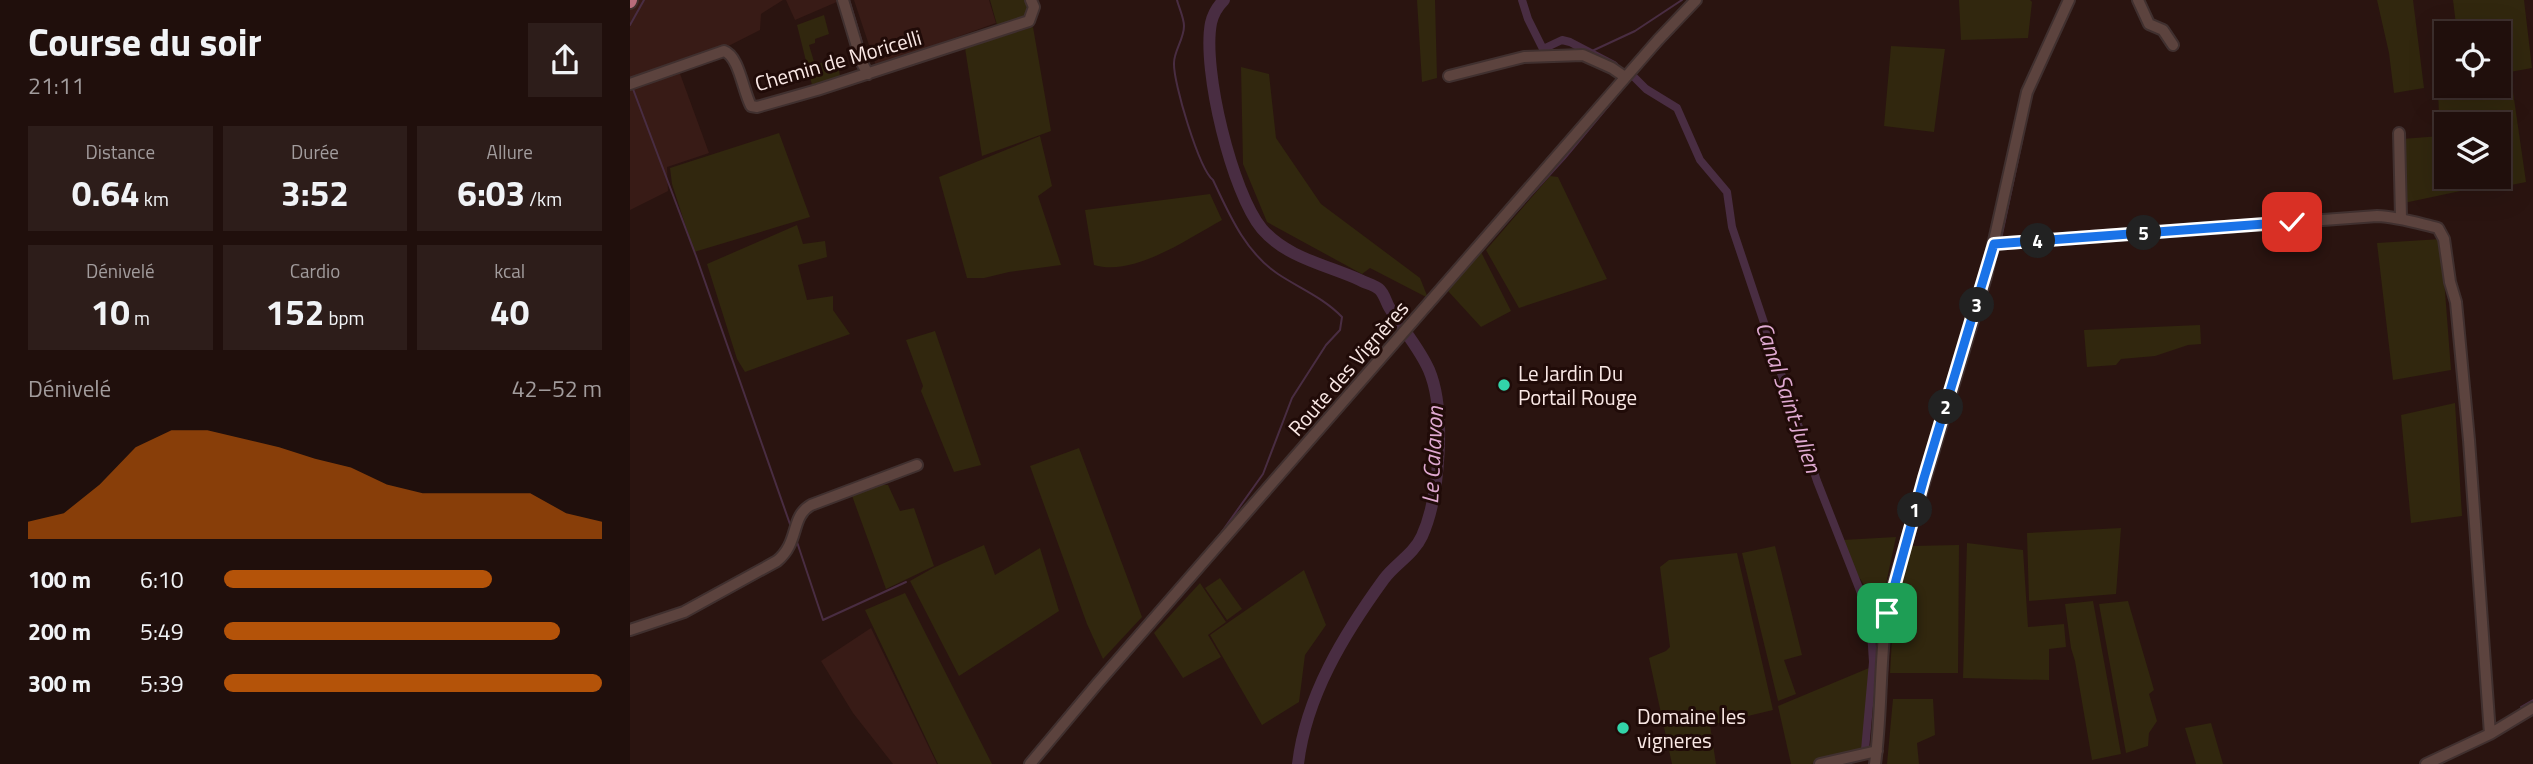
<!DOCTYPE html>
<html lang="fr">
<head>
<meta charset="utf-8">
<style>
  body { margin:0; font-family:"Titillium Web",sans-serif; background:#2d1d1a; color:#f1f3f6; height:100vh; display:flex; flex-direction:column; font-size:26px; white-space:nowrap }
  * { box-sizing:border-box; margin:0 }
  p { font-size:23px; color:#a29c9d }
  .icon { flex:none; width:38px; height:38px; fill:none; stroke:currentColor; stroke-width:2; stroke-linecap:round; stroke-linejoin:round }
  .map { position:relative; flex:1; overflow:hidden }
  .panel { display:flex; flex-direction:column; background:#200f0c; width:630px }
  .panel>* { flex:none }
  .buttons { position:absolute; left:1804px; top:21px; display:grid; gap:14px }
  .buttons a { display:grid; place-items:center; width:77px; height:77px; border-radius:0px; background:#200f0c; box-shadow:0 7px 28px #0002,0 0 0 2px #3d2f2d; font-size:35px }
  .pin { position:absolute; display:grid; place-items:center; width:60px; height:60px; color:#fff; margin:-30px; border-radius:14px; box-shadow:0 4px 10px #0006 }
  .km { position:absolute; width:35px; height:35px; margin:-18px; border-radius:50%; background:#222; color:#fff; font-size:19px; line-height:35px; text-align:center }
  .round { display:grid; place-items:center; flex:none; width:74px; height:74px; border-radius:0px; background:#2d1d1a }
  .summary { display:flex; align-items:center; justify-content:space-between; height:119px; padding:0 28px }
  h1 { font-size:38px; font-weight:700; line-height:52px }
  .figures { display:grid; grid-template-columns:repeat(3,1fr); gap:10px; height:119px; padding:7px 28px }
  .figures div { display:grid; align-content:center; border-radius:0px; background:#2d1d1a; text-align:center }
  .figures b { font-size:35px; font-weight:700 }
  .figures small { font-size:19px; font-weight:400 }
  .figures p { font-size:19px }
  .chart { height:196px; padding:14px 28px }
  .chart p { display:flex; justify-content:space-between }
  .chart svg { width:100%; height:126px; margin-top:7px; fill:#b45309; opacity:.7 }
  ul { padding:0 28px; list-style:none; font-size:23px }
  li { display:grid; grid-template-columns:112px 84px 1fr; align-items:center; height:52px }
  li i { height:18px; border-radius:9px; background:#b45309 }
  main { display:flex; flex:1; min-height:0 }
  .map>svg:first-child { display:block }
</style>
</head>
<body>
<main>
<section class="panel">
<div class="summary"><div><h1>Course du soir</h1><p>21:11</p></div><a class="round"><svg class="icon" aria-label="share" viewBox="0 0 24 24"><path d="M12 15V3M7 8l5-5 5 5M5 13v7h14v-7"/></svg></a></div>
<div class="figures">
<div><p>Distance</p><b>0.64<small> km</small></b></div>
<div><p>Durée</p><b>3:52</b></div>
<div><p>Allure</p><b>6:03<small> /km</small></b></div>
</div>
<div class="figures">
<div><p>Dénivelé</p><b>10<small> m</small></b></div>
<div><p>Cardio</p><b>152<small> bpm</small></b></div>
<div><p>kcal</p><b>40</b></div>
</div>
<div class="chart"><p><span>Dénivelé</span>42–52 m</p>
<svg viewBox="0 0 160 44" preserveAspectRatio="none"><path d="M0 44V38L10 35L20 25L30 12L40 6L50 6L60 9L70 12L80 16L90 19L100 25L110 28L120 28L130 28L140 28L150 35L160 38V44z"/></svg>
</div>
<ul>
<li><b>100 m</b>6:10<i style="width:71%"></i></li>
<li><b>200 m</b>5:49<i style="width:89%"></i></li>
<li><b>300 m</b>5:39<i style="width:100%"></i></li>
</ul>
</section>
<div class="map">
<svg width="1903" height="764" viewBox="0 0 1903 764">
  <rect width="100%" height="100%" fill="#2a1410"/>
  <path fill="#381b16" d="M 0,0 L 153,0 L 131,14 L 130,30 L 49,71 L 79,153 L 37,167 L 38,191 L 0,210 Z
    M 156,0 L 208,0 L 209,1 L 165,20 Z
    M 224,0 L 359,0 L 366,23 L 246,66 Z
    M 241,628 L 307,764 L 263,764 L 223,713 L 191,661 Z"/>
  <path fill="#31270e" d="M 360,0 L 397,0 L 399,7 L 394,17 L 367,25 Z
    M 787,0 L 805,0 L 807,78 L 792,82 Z
    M 1329,0 L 1400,0 L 1402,2 L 1398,38 L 1331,40 Z
    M 1747,0 L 1783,0 L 1794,88 L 1764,93 L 1759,53 Z
    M 1823,0 L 1894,0 L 1902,68 L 1869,74 L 1869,33 L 1827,33 Z
    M 194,15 L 199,34 L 185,39 L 185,43 L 179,45 L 185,65 L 207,58 L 210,76 L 182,85 L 167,25 Z
    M 403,27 L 421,131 L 352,156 L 335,48 Z
    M 1261,46 L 1315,49 L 1304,132 L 1254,126 Z
    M 611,67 L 639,74 L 646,138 L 691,204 L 790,278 L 798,298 L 740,268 L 732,274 L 637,222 L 613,164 Z
    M 1881,78 L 1896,182 L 1856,190 L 1854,177 L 1869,177 L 1869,124 L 1816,124 L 1816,177 L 1853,177 L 1854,186 L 1774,203 L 1772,139 L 1810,136 L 1808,93 L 1842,86 L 1869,86 L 1869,80 Z
    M 149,133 L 180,217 L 64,252 L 42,184 L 40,168 Z
    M 410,136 L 422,186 L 408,196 L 431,265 L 379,272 L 354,278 L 337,278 L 309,177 Z
    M 920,176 L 928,177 L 977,279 L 889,308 L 856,250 Z
    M 580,194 L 592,220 C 557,239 504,277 464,265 L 455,210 Z
    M 167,225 L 173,244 L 195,241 L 197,257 L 168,265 L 177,300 L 203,296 L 203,310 L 220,334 L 115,372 L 107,359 L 77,264 Z
    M 1811,239 L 1821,370 L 1763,380 L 1747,243 Z
    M 851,252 L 881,311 L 851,327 L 818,291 Z
    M 1570,325 L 1571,344 L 1558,345 L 1525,356 L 1491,359 L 1486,365 L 1457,367 L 1454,330 Z
    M 305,331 L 351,465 L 324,472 L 291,391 L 293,386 L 276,340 Z
    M 1825,403 L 1832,516 L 1781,523 L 1771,415 Z
    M 449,448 L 512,617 L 473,659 L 457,624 L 400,466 Z
    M 251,483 L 252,485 L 258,485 L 270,511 L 284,508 L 304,566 L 256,589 L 221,493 Z
    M 1491,528 L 1486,594 L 1399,601 L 1397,533 Z
    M 1266,537 L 1248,621 L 1244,621 L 1234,585 L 1221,564 L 1213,540 Z
    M 1337,543 L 1393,550 L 1398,627 L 1434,624 L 1436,647 L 1419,649 L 1419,680 L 1333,678 Z
    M 354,545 L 365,575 L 410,548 L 429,611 L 329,676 L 280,581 L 303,568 Z
    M 1329,545 L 1328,673 L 1260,673 L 1263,621 L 1281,546 Z
    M 1145,546 L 1172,655 L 1154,660 L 1166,694 L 1148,701 L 1112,553 Z
    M 1107,553 L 1143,710 L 1080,725 L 1086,764 L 1042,764 L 1019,658 L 1036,651 L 1040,647 L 1030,567 L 1039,560 Z
    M 674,570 L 696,625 L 675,655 L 669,702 L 632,725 L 580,635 Z
    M 590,578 L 612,609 L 597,620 L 575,588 Z
    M 570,583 L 596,622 L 578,635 L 591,657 L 553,678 L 524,633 Z
    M 275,593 L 362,764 L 308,764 L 235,610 Z
    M 1463,601 L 1491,754 L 1462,760 L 1445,661 L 1441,648 L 1435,604 Z
    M 1498,601 L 1524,690 L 1519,694 L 1527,721 L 1519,733 L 1518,746 L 1496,753 L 1469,604 Z
    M 1239,668 L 1232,752 L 1181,764 L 1161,764 L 1148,706 Z
    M 1263,699 L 1303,699 L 1305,735 L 1287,743 L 1289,764 L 1257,764 Z
    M 1581,723 L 1593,764 L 1566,764 L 1555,728 Z"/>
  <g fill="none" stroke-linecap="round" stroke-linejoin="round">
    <path stroke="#492d42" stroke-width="2" d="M 219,0 L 237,59
      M 547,0 C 549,8 554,18 554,26 C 554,39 544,51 544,63 C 543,82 569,169 583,180 C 599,214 615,252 648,274 C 669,288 694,298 712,317 L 710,330 L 696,345 L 662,398 L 633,474 L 586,540
      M 0,25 L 14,0
      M 962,51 L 1005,31 L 1052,0
      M 1019,58 L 1044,31
      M 3,89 L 66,256 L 161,527
      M 1398,110 L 1403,91
      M 865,235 L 935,158 L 986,97
      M 1371,239 L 1393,136
      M 1364,264 L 1369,249
      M 167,542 L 193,620 L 276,582
      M 1256,690 L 1259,639
      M 1891,707 L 1903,700
      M 419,733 L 453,692
      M 1865,737 L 1903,714
      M 1250,763 L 1252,751"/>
    <path stroke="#492d42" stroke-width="8" d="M 892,0 L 898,19 L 913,49 L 932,40 L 940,42 L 984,65
      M 1003,76 L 1016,89 L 1047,108 L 1070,160 L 1097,192 L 1102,227 L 1187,481 L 1240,616 L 1243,662 L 1235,750"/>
    <path stroke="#492d42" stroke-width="12" d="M 594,0 C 588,6 583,14 581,23 C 572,69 602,193 632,229 C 657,258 697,265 730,280 C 735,283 744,285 749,289 C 754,293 756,302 759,307 C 772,329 789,347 799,370 C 816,410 810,496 792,536 C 784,554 765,564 754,579 C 714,634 676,696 668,764"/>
    <defs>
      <path id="minor" d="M 213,0 L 232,63 L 238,74
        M 1508,0 L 1519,24 L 1533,30 L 1543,45
        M 819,76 L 894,57 L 953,55 L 982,68 L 995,77
        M 0,84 L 94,51 C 109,56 113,91 121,106 L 127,107 L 187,90 L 399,21 L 404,7 L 401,0
        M 1769,133 L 1771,217
        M 1364,244 L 1747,216 C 1769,217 1787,223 1808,228 L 1814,239 L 1820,282 L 1826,302 L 1839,440 L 1860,734
        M 0,630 L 54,612 L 147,561 C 170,542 160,517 181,505 L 287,465
        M 400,764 L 467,684 L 1028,40 L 1066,0
        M 1190,764 L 1247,751
        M 1245,764 C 1253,708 1248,648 1261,593 L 1356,277 L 1397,92 L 1439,0
        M 1796,764 L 1860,734 L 1903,708"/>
      <path id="major" d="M 0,2 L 1,0"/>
    </defs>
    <use href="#minor" stroke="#40302f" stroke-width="14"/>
    <use href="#major" stroke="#40302f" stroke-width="16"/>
    <use href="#minor" stroke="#5c433e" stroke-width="10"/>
    <use href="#major" stroke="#b76c7b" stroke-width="12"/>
  </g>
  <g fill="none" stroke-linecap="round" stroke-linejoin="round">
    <defs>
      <path id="route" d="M 1257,613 L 1294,478 L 1364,244 L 1662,222"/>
    </defs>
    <use href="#route" stroke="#fff" stroke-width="14"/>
    <use href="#route" stroke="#1a73e8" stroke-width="9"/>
  </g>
  <g fill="#32d4a9" stroke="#200b08" stroke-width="2.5">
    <circle cx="874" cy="385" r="7"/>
    <circle cx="993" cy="728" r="7"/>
  </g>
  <g text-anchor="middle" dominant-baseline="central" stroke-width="6" stroke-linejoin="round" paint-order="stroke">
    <g font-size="21" fill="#fae9e6" stroke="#200b08">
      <text transform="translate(208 60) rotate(-16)">Chemin de Moricelli</text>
      <text transform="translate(718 368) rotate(-49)">Route des Vignères</text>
    </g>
    <g font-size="21" fill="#fae9e6" stroke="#200b08" text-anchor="start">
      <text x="888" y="373">Le Jardin Du<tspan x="888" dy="24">Portail Rouge</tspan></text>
      <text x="1007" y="716">Domaine les<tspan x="1007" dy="24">vigneres</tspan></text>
    </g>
    <g font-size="23" font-style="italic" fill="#e0aad2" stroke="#200b08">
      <text transform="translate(1159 397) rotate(71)">Canal Saint-Julien</text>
      <text transform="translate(802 455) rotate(-87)">Le Calavon</text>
    </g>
  </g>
</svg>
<div class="buttons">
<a><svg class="icon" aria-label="locate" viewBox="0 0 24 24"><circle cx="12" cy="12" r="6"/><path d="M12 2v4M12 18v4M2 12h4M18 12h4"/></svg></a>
<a><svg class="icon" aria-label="layers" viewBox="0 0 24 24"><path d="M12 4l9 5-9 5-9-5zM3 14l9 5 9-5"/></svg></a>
</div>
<div class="pin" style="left:1257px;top:613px;background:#1e9e55"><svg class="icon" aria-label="arrive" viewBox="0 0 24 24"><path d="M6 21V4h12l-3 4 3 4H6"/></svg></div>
<div class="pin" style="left:1662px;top:222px;background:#d93025"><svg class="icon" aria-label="check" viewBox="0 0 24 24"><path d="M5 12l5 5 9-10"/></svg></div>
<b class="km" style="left:1285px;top:510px">1</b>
<b class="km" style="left:1316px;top:407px">2</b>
<b class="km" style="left:1347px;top:305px">3</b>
<b class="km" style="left:1408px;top:241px">4</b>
<b class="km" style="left:1514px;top:233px">5</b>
</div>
</main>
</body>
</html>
